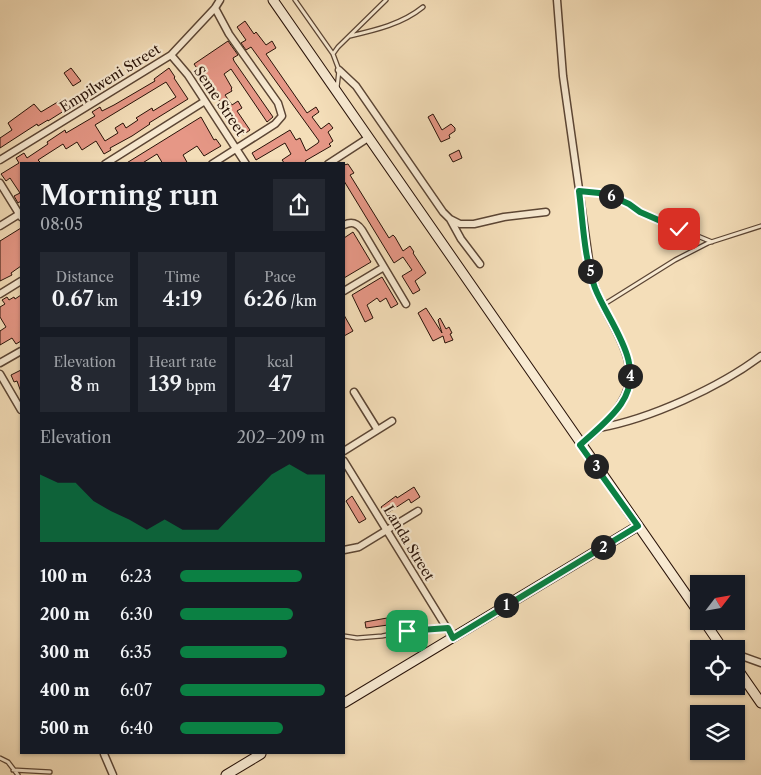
<!DOCTYPE html>
<html lang="en">
<head>
<meta charset="utf-8">
<style>
  body { margin:0; font-family:"Libre Caslon Text",serif; background:#242831; color:#f1f3f6; height:100vh; display:flex; flex-direction:column; font-size:19px; white-space:nowrap }
  * { box-sizing:border-box; margin:0 }
  p { font-size:16px; color:#9ea1a6 }
  .icon { flex:none; width:28px; height:28px; fill:none; stroke:currentColor; stroke-width:2; stroke-linecap:round; stroke-linejoin:round }
  .map { position:relative; flex:1; overflow:hidden }
  .drawer { position:absolute; left:20px; top:162px; width:325px; height:592px; display:flex; flex-direction:column; background:#171b24; border-radius:0px; box-shadow:0 1px 4px #0004 }
  .drawer>* { flex:none }
  .needle { width:32px; rotate:59deg }
  .buttons { position:absolute; left:690px; top:575px; display:grid; gap:10px }
  .buttons a { display:grid; place-items:center; width:55px; height:55px; border-radius:0px; background:#171b24; box-shadow:0 1px 4px #0004; font-size:25px }
  .pin { position:absolute; display:grid; place-items:center; width:42px; height:42px; color:#fff; margin:-21px; border-radius:10px; box-shadow:0 2px 8px #0006 }
  .km { position:absolute; width:25px; height:25px; margin:-12px; border-radius:50%; background:#222; color:#fff; font-size:14px; line-height:25px; text-align:center }
  .round { display:grid; place-items:center; flex:none; width:52px; height:52px; border-radius:0px; background:#242831 }
  .summary { display:flex; align-items:center; justify-content:space-between; height:85px; padding:0 20px }
  h1 { font-size:28px; font-weight:600; line-height:38px }
  .metrics { display:grid; grid-template-columns:repeat(3,1fr); gap:8px; height:85px; padding:5px 20px }
  .metrics div { display:grid; align-content:center; border-radius:0px; background:#242831; text-align:center }
  .metrics b { font-size:21px; font-weight:600 }
  .metrics small { font-size:14px; font-weight:400 }
  .metrics p { font-size:14px }
  .chart { height:140px; padding:10px 20px }
  .chart p { display:flex; justify-content:space-between }
  .chart svg { width:100%; height:90px; margin-top:5px; fill:#0b8043; opacity:.7 }
  ul { padding:0 20px; list-style:none; font-size:16px }
  li { display:grid; grid-template-columns:80px 60px 1fr; align-items:center; height:38px }
  li i { height:12px; border-radius:6px; background:#0b8043 }
  .map>svg:first-child { display:block }
</style>
</head>
<body>
<div class="map">
<svg width="761" height="775" viewBox="0 0 761 775">
  <rect width="100%" height="100%" fill="#f4deb9"/>
  <filter id="stains"><feTurbulence type="fractalNoise" baseFrequency=".004" numOctaves="4"/><feColorMatrix values="0 0 0 0 .2 0 0 0 0 .09 0 0 0 0 .02 0 0 0 .5 -.17"/></filter>
  <radialGradient id="worn" r=".72"><stop offset=".6" stop-color="#630" stop-opacity="0"/><stop offset="1" stop-color="#630" stop-opacity=".3"/></radialGradient>
  <path fill="#e69786" stroke="#281208" fill-rule="evenodd" d="M 245,21 L 254,34 L 256,32 L 266,45 L 272,41 L 276,48 L 266,54 L 307,113 L 316,107 L 319,112 L 312,117 L 321,129 L 329,123 L 333,128 L 328,132 L 333,141 L 329,144 L 331,146 L 305,161 L 307,164 L 285,164 L 282,160 L 291,154 L 285,143 L 256,160 L 252,153 L 290,130 L 296,140 L 300,138 L 306,151 L 318,143 L 319,141 L 251,47 L 246,50 L 241,43 L 246,40 L 237,27 Z
    M 228,41 L 238,55 L 233,58 L 234,61 L 273,117 L 267,122 L 231,69 L 224,74 L 232,88 L 231,89 L 232,91 L 225,95 L 232,105 L 238,101 L 242,108 L 237,111 L 250,130 L 243,135 L 194,64 Z
    M 71,68 L 81,81 L 73,86 L 64,73 Z
    M 169,68 L 175,77 L 174,78 L 188,99 L 149,123 L 150,124 L 132,136 L 110,148 L 111,150 L 104,154 L 96,141 L 82,150 L 77,142 L 66,149 L 63,144 L 38,160 L 42,164 L 21,164 L 21,201 L 18,203 L 14,196 L 20,193 L 10,178 L 6,181 L 1,174 L 19,163 L 16,158 L 24,153 L 27,158 L 48,144 L 47,142 L 65,130 L 66,133 L 95,116 L 92,112 L 100,107 L 102,111 L 114,105 L 155,81 L 154,79 ZM 166,82 L 176,97 L 153,111 L 152,108 L 136,118 L 138,120 L 126,128 L 123,123 L 115,128 L 118,133 L 105,141 L 95,125 Z
    M 61,100 L 67,109 L 48,121 L 48,120 L 38,126 L 37,124 L 0,148 L 0,138 L 12,130 L 8,123 L 12,120 L 34,104 L 41,112 Z
    M 433,114 L 442,130 L 451,124 L 455,128 L 455,131 L 449,135 L 450,138 L 441,142 L 428,117 Z
    M 201,117 L 214,140 L 216,139 L 221,146 L 214,150 L 204,156 L 197,146 L 183,155 L 188,164 L 163,164 L 157,154 L 141,164 L 125,164 Z
    M 459,150 L 462,158 L 453,162 L 449,155 Z
    M 348,164 L 354,173 L 350,175 L 389,238 L 393,235 L 395,237 L 403,251 L 410,246 L 414,252 L 413,253 L 426,273 L 415,281 L 420,290 L 413,294 L 402,276 L 412,270 L 403,257 L 394,263 L 344,181 L 344,165 Z
    M 21,228 L 21,266 L 11,273 L 12,275 L 0,281 L 0,241 Z
    M 353,232 L 371,262 L 344,278 L 344,238 Z
    M 382,277 L 398,304 L 391,308 L 386,298 L 380,302 L 377,298 L 367,305 L 373,318 L 365,322 L 352,295 Z
    M 21,295 L 21,341 L 16,344 L 12,338 L 0,345 L 0,331 L 6,327 L 0,317 L 0,307 L 5,304 L 2,300 L 7,297 L 9,300 L 14,297 L 15,299 Z
    M 426,308 L 442,333 L 438,320 L 440,318 L 446,329 L 449,327 L 452,333 L 450,334 L 453,340 L 445,343 L 443,336 L 433,341 L 418,313 Z
    M 344,315 L 353,331 L 344,336 Z
    M 21,370 L 21,392 L 17,381 L 14,382 L 11,375 Z
    M 414,487 L 420,497 L 411,503 L 409,499 L 386,514 L 381,507 L 396,496 L 397,498 Z
    M 352,496 L 366,519 L 359,523 L 346,501 Z
    M 387,618 L 388,625 L 366,628 L 365,622 Z"/>
  <g fill="none" stroke-linecap="round" stroke-linejoin="round">
    <defs>
      <path id="lane" d="M 295,0 L 333,54 L 339,70 L 337,88
        M 350,36 C 376,30 402,24 423,7
        M 333,54 L 338,47 L 386,0
        M 580,191 L 599,193 L 616,198 L 629,204 L 640,212 L 712,242
        M 603,305 L 675,260 L 708,243 L 761,226
        M 344,636 L 357,638 L 382,636 L 407,631 L 447,628
        M 0,758 L 8,762 L 18,775
        M 13,770 L 50,772"/>
      <path id="street" d="M 557,0 L 563,76 L 591,274 C 593,282 596,291 600,299 C 615,332 644,367 621,403 C 612,419 594,432 581,445
        M 171,55 L 188,75 L 246,164
        M 339,70 L 356,86 L 443,212 L 450,219 L 460,224 L 474,224 L 504,217 L 546,212
        M 0,160 L 171,55 L 215,8 L 220,0
        M 105,164 L 205,101
        M 212,164 L 275,124 L 282,116 L 278,103 L 229,34 L 215,8
        M 328,164 L 368,138
        M 0,183 L 21,217
        M 450,219 L 461,239 L 480,264
        M 344,225 C 352,221 357,223 362,230 L 406,304
        M 0,226 L 21,213
        M 344,291 L 384,267
        M 0,294 L 21,281
        M 0,363 L 21,351
        M 0,374 L 21,410
        M 354,392 L 377,429 L 376,431
        M 599,428 C 650,419 720,387 761,356
        M 344,451 L 392,421
        M 344,461 L 453,638
        M 344,550 L 359,547 L 418,511
        M 736,654 L 761,663
        M 104,754 L 113,775"/>
      <path id="secondary" d="M 273,0 L 699,613
        M 704,621 L 723,649
        M 736,667 L 761,703
        M 344,703 L 638,526
        M 226,775 L 261,754"/>
    </defs>
    <use href="#lane" stroke="#5b4534" stroke-width="5.5"/>
    <use href="#street" stroke="#5b4534" stroke-width="9"/>
    <use href="#secondary" stroke="#281208" stroke-width="11"/>
    <use href="#lane" stroke="#f8ead2" stroke-width="3"/>
    <use href="#street" stroke="#f8ead2" stroke-width="6"/>
    <use href="#secondary" stroke="#f8ead2" stroke-width="9"/>
  </g>
  <g fill="none" stroke-linecap="round" stroke-linejoin="round">
    <defs>
      <path id="route" d="M 407,631 L 448,628 L 453,638 L 638,526 L 580,445 C 594,432 610,420 621,404 C 648,365 609,324 595,288 C 584,258 583,222 579,191 L 599,193 L 616,198 L 629,204 L 640,212 L 679,229"/>
    </defs>
    <use href="#route" stroke="#fff" stroke-width="10"/>
    <use href="#route" stroke="#0b8043" stroke-width="6"/>
  </g>
  <g text-anchor="middle" dominant-baseline="central" stroke-width="4.5" stroke-linejoin="round" paint-order="stroke">
    <g font-size="14" fill="#281208" stroke="#f8ead2">
      <text transform="translate(110 78) rotate(-32)">Empilweni Street</text>
      <text transform="translate(220 101) rotate(56)">Seme Street</text>
      <text transform="translate(409 543) rotate(59)">Landa Street</text>
    </g>
  </g>
  <rect width="100%" height="100%" filter="url(#stains)"/>
  <rect width="100%" height="100%" fill="url(#worn)"/>
</svg>
<div class="buttons">
<a><svg class="needle" viewBox="-14 -14 28 28"><path d="M0-13l5 13h-10z" fill="#e53935"/><path d="M0 13l5-13h-10z" fill="#9ea1a6"/></svg></a>
<a><svg class="icon" aria-label="locate" viewBox="0 0 24 24"><circle cx="12" cy="12" r="6"/><path d="M12 2v4M12 18v4M2 12h4M18 12h4"/></svg></a>
<a><svg class="icon" aria-label="layers" viewBox="0 0 24 24"><path d="M12 4l9 5-9 5-9-5zM3 14l9 5 9-5"/></svg></a>
</div>
<div class="pin" style="left:407px;top:631px;background:#1e9e55"><svg class="icon" aria-label="arrive" viewBox="0 0 24 24"><path d="M6 21V4h12l-3 4 3 4H6"/></svg></div>
<div class="pin" style="left:679px;top:229px;background:#d93025"><svg class="icon" aria-label="check" viewBox="0 0 24 24"><path d="M5 12l5 5 9-10"/></svg></div>
<b class="km" style="left:506px;top:605px">1</b>
<b class="km" style="left:603px;top:547px">2</b>
<b class="km" style="left:596px;top:466px">3</b>
<b class="km" style="left:630px;top:376px">4</b>
<b class="km" style="left:590px;top:271px">5</b>
<b class="km" style="left:611px;top:196px">6</b>
<section class="drawer">
<div class="summary"><div><h1>Morning run</h1><p>08:05</p></div><a class="round"><svg class="icon" aria-label="share" viewBox="0 0 24 24"><path d="M12 15V3M7 8l5-5 5 5M5 13v7h14v-7"/></svg></a></div>
<div class="metrics">
<div><p>Distance</p><b>0.67<small> km</small></b></div>
<div><p>Time</p><b>4:19</b></div>
<div><p>Pace</p><b>6:26<small> /km</small></b></div>
</div>
<div class="metrics">
<div><p>Elevation</p><b>8<small> m</small></b></div>
<div><p>Heart rate</p><b>139<small> bpm</small></b></div>
<div><p>kcal</p><b>47</b></div>
</div>
<div class="chart"><p><span>Elevation</span>202–209 m</p>
<svg viewBox="0 0 160 44" preserveAspectRatio="none"><path d="M0 44V11L10 15L20 15L30 24L40 29L50 33L60 38L70 33L80 38L90 38L100 38L110 29L120 20L130 11L140 6L150 11L160 11V44z"/></svg>
</div>
<ul>
<li><b>100 m</b>6:23<i style="width:84%"></i></li>
<li><b>200 m</b>6:30<i style="width:78%"></i></li>
<li><b>300 m</b>6:35<i style="width:74%"></i></li>
<li><b>400 m</b>6:07<i style="width:100%"></i></li>
<li><b>500 m</b>6:40<i style="width:71%"></i></li>
</ul>
</section>
</div>
</body>
</html>
